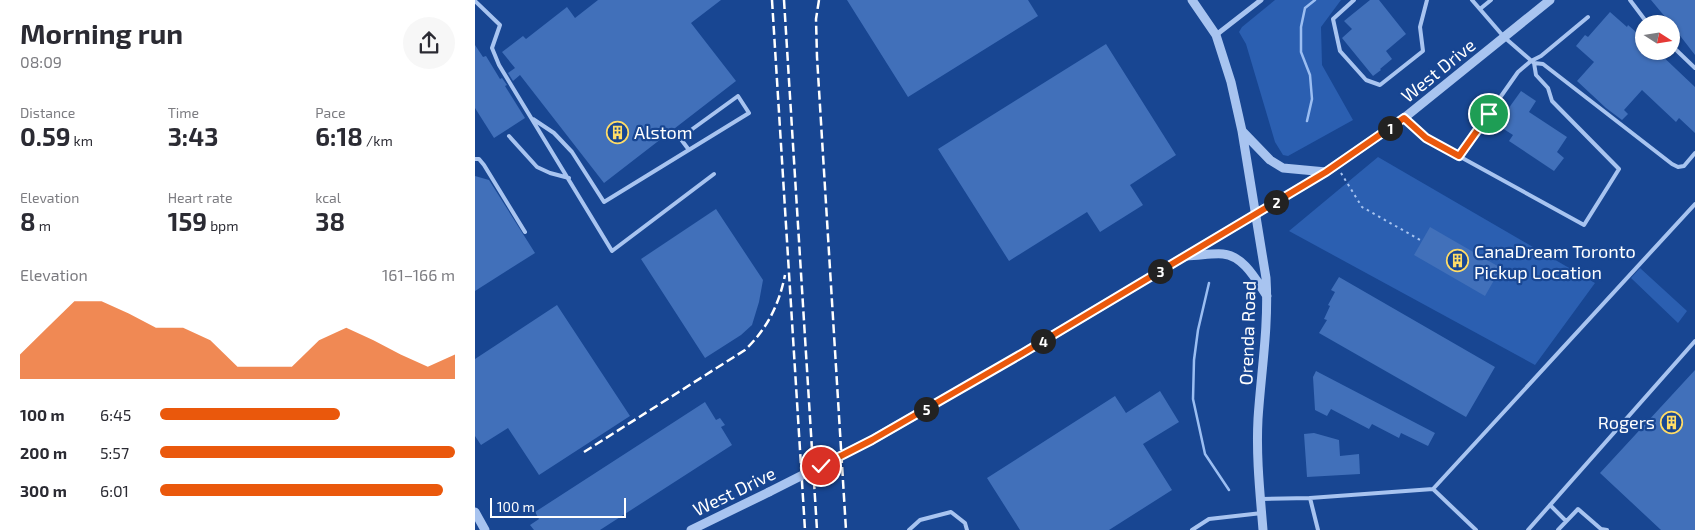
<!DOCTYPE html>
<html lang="en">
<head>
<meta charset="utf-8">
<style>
  body { margin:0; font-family:"Exo 2",sans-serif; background:#f7f7f7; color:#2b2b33; height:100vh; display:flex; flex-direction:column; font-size:19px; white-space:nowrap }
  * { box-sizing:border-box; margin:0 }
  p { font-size:16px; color:#7c7c81 }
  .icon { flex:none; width:28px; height:28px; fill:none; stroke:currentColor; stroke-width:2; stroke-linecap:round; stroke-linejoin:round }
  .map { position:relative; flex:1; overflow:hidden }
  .panel { display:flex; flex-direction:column; background:#fff; width:475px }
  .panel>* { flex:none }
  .needle { width:32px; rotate:102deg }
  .fabs { position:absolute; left:1160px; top:15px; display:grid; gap:10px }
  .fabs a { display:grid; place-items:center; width:45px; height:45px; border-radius:50%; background:#fff; box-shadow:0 1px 4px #0004; font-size:25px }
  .scale { position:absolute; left:15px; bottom:12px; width:136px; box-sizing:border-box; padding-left:5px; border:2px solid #fff; border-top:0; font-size:14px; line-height:18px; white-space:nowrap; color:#fff; -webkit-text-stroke:4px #184692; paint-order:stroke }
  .pin { position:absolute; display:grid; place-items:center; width:42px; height:42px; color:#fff; margin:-21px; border:2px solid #fff; border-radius:50%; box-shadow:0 1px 5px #0007 }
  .km { position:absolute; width:25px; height:25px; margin:-12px; border-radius:50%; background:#222; color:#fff; font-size:14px; line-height:25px; text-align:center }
  .round { display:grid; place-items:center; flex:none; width:52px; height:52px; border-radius:26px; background:#f7f7f7 }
  .headline { display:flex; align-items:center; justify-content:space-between; height:85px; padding:0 20px }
  h1 { font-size:28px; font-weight:700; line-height:38px }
  .figures { display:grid; grid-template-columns:repeat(3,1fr); gap:8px; height:85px; padding:5px 20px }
  .figures div { display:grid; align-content:center }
  .figures b { font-size:25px; font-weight:700 }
  .figures small { font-size:14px; font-weight:400 }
  .figures p { font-size:14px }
  .chart { height:140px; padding:10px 20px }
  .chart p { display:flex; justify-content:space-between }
  .chart svg { width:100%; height:90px; margin-top:5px; fill:#ea580c; opacity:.7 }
  ul { padding:0 20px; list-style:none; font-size:16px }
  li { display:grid; grid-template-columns:80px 60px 1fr; align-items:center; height:38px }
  li i { height:12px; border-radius:6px; background:#ea580c }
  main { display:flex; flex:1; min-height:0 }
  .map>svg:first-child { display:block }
</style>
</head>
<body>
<main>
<section class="panel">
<div class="headline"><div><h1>Morning run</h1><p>08:09</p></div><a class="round"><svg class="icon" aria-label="share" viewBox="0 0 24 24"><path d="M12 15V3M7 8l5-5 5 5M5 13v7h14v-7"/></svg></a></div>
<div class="figures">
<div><p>Distance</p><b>0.59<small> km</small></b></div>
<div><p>Time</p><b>3:43</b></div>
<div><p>Pace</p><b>6:18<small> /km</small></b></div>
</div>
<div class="figures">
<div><p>Elevation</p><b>8<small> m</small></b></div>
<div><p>Heart rate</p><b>159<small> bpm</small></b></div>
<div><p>kcal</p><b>38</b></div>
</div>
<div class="chart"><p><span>Elevation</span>161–166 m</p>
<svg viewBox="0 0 160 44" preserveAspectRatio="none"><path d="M0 44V32L10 19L20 6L30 6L40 12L50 19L60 19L70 25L80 38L90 38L100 38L110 25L120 19L130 25L140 32L150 38L160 32V44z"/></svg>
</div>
<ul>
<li><b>100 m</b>6:45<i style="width:61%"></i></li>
<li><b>200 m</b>5:57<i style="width:100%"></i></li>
<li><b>300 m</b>6:01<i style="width:96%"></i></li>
</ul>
</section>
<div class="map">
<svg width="1220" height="530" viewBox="0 0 1220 530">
  <rect width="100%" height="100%" fill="#184692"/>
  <path fill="#2b5fb1" d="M 800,0 L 866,0 L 846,27 L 847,65 L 878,120 L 813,156 L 808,155 L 800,142 L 771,44 L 764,32 L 767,27 Z
    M 903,157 L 1120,283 L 1060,365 L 814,231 Z
    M 1165,268 L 1212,311 L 1203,323 L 1156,278 Z"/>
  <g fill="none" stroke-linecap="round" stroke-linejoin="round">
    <path stroke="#9bbef2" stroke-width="2.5" d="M 832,121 L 837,99 L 835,75 L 826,52 L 826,27 L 830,8 L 840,0
      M 734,283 L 723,330 L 719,360 L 718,399 L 730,454 L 754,490"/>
  </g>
  <path fill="#4170ba" d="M 123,0 L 246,0 L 216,23 L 261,81 L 129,183 L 45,75 L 38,81 L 33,73 L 40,68 L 27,52 L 48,36 L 51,39 L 92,7 L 100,18 Z
    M 372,0 L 553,0 L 563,16 L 433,97 Z
    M 895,0 L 904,0 L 931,34 L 911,51 L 917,59 L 905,69 L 906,70 L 898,76 L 867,38 L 877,29 L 869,21 Z
    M 1176,0 L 1220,0 L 1220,55 L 1196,24 Z
    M 1135,12 L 1152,27 L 1153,25 L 1169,39 L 1169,51 L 1182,51 L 1220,87 L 1220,133 L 1204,118 L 1201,122 L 1167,90 L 1149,110 L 1153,114 L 1147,120 L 1131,108 L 1102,81 L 1119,62 L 1101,46 L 1110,35 L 1113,37 Z
    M 631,44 L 701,155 L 655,185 L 668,205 L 625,232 L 612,212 L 534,261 L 463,149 Z
    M 0,45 L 8,57 L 11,56 L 25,79 L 27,78 L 32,85 L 30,86 L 50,118 L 19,138 L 0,108 Z
    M 1046,91 L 1061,101 L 1054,112 L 1092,137 L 1082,152 L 1089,158 L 1079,171 L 1034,141 L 1038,135 L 1027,128 L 1028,126 L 1023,123 Z
    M 0,176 L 14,180 L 60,253 L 0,291 Z
    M 241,209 L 288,280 L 284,302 L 277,325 L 266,335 L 230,358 L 166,259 Z
    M 955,227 L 1026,268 L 1010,296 L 939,255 Z
    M 864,277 L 1020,367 L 991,417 L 844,333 L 852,320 L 849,319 L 855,306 L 853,305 L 860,292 L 856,290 Z
    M 82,305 L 155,416 L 64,475 L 33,428 L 6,445 L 0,436 L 0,359 Z
    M 1220,370 L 1220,530 L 1186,530 L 1125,473 Z
    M 841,371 L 960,433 L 953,446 L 926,433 L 924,438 L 897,424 L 894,429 L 856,409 L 852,416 L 840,410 L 838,377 Z
    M 685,391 L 704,422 L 668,444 L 697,490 L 634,530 L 545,530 L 512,478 L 640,396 L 651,413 Z
    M 230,402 L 241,420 L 245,418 L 250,425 L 246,427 L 257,445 L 125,530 L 59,530 L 55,525 L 64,519 L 60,512 Z
    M 839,433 L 864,440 L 865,456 L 884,454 L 885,474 L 832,477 L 829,434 Z"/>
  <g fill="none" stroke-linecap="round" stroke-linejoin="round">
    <path stroke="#a8c4f0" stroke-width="2" stroke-dasharray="2.5 4" stroke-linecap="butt" d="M 866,173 L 887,207 L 947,241"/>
    <path stroke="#a8c4f0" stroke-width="4" d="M 879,0 L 858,19 L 865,51 L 891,80 L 905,85 L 948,51 L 945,27 L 952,0
      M 1155,0 L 1173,24
      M 0,1 L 25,25 L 17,48 L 24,65 L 137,251 L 239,174
      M 1005,9 L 1016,0
      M 1196,45 L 1220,68
      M 1059,63 L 1068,64 L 1197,164 L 1203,167 L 1209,166 L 1220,153
      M 929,118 L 951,138 L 1109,225 L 1144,169 L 1077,101 L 1073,88 L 1061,75 L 1059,63 L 1029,37 L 997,0
      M 58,119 L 79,133 L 97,152 L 129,202 L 274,113 L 263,96 L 205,138 L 214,150
      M 34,136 L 62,167 L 75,173 L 94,178
      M 984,156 L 1043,72 L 1056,61 L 1066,56 L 1113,17
      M 0,159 L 4,159 L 9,165 L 50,232
      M 958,489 L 1001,530
      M 835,498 L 843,530
      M 786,499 L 835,498 L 958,489 L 1220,204
      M 1075,505 L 1091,521
      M 434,530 L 445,520 L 476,512 L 490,523 L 492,530
      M 717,530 L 734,519 L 787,513
      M 1053,530 L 1220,341
      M 1083,530 L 1103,509 L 1126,529 L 1132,530"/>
    <path stroke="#a8c4f0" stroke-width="5" d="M 741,35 L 786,0"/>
    <path stroke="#a8c4f0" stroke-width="9" d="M 717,0 L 741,35 L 756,82 L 767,131 L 791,278 C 794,326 786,372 783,419 C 781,456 785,493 788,530
      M 767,131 L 795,160 L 808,168 L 851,172
      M 712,256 C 724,256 736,253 748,254 C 769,256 781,280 792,296
      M 397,440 L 548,353 L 851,172 L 929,118 L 1075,0
      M 0,512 L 10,530
      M 216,530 L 294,492"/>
    <path stroke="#fff" stroke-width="2.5" stroke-dasharray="9 4" stroke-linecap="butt" d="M 297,0 L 330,530
      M 309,0 L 342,530
      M 344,0 L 341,19 L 342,57 L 371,530
      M 109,452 L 270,350 C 292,329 304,305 310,275"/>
    <path stroke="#a8c4f0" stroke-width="9" d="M 294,492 L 397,440"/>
  </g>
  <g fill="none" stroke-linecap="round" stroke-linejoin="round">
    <defs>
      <path id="route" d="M 346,466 L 397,440 L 548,353 L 851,172 L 929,118 L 951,138 L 984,156 L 1014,114"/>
    </defs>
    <use href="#route" stroke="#fff" stroke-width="10"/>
    <use href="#route" stroke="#ea580c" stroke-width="6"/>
  </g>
  <defs>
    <symbol id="building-ring" viewBox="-11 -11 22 22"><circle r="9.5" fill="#184692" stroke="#ffdc67" stroke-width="1.5"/><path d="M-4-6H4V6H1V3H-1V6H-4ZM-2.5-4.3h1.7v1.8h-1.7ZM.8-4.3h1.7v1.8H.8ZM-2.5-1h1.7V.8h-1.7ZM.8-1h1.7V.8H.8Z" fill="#ffdc67"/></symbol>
  </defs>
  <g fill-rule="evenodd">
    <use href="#building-ring" x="130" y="120" width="25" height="25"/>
    <use href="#building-ring" x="970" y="248" width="25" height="25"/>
    <use href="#building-ring" x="1184" y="410" width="25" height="25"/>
  </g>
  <g text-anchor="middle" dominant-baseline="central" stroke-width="4.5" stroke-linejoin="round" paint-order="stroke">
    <g font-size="18" fill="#fff" stroke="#184692">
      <text transform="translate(963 70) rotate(-39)">West Drive</text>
      <text transform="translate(772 333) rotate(-88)">Orenda Road</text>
      <text transform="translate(259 491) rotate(-26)">West Drive</text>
    </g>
    <g font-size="18" fill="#fff" stroke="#184692" text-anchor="start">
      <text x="159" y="132">Alstom</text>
      <text x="999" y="251">CanaDream Toronto<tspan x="999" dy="21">Pickup Location</tspan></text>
      <text x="1180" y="422" text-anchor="end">Rogers</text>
    </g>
  </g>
</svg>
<div class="fabs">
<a><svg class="needle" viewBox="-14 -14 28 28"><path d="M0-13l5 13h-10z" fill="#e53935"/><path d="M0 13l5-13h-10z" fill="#7c7c81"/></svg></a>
</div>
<div class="scale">100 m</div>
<div class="pin" style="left:1014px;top:114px;background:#1e9e55"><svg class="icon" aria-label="arrive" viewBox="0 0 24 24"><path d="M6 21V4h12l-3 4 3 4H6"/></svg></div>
<div class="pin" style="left:346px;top:466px;background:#d93025"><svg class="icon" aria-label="check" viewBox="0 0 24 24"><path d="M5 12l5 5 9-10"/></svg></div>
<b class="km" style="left:915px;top:128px">1</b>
<b class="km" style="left:801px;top:202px">2</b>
<b class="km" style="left:685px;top:271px">3</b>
<b class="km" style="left:568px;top:341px">4</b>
<b class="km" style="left:451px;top:409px">5</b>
</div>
</main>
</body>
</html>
